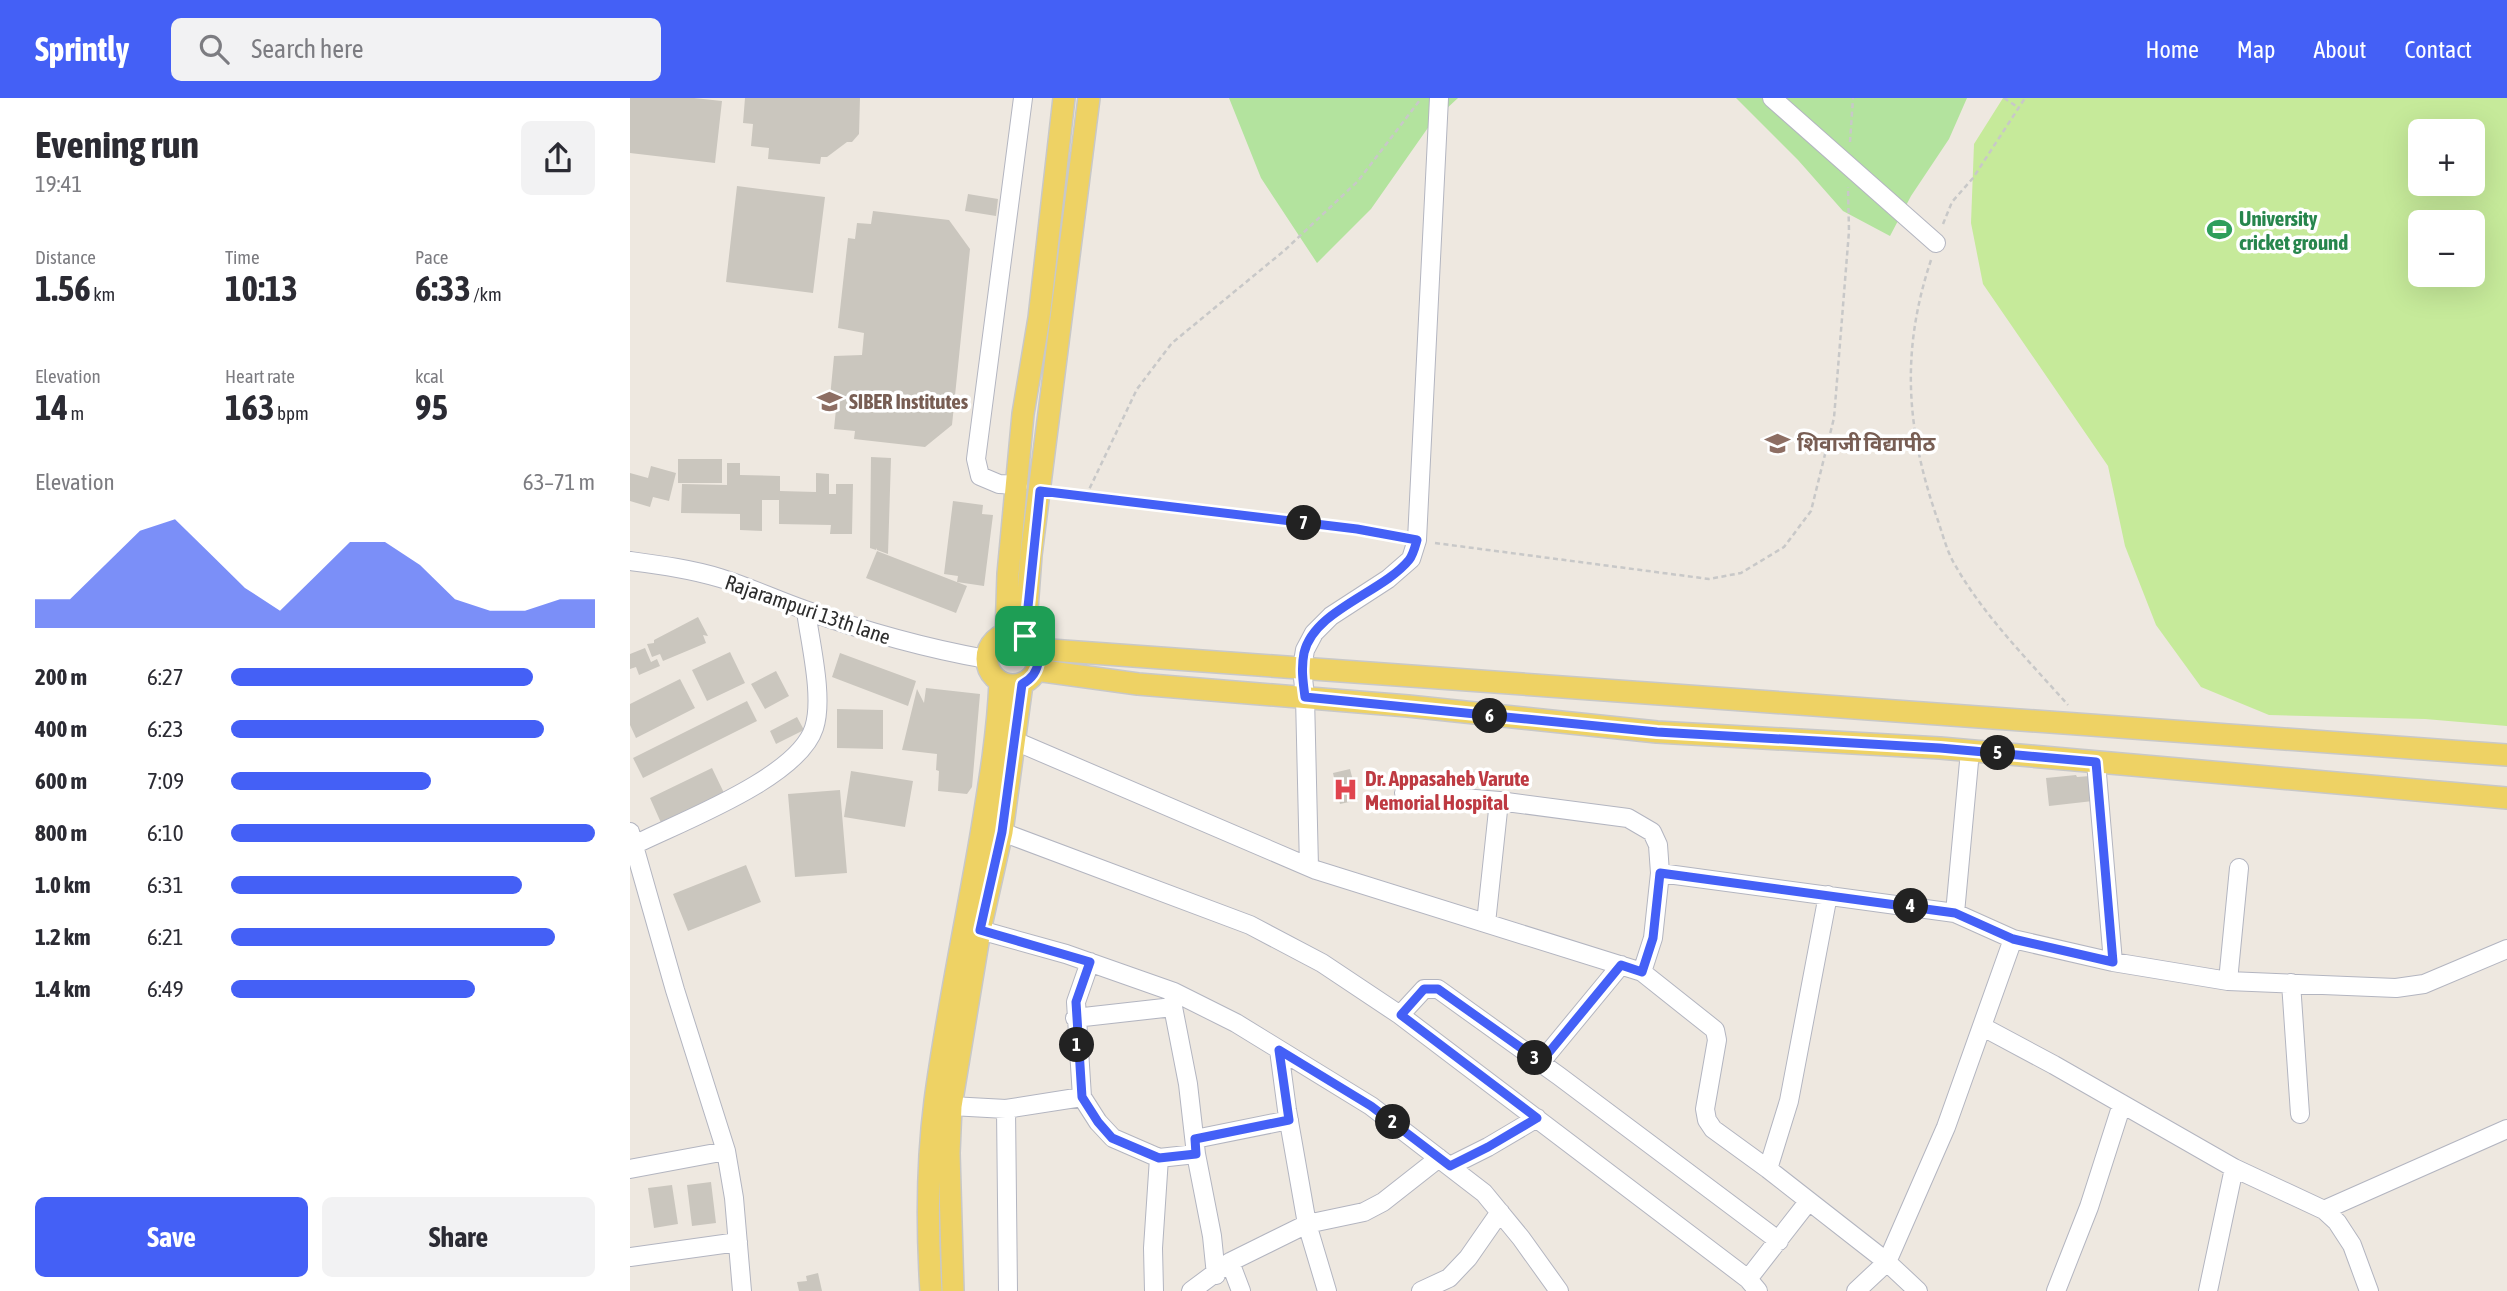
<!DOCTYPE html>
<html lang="en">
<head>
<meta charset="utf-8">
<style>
  body { margin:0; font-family:"Asap Condensed","Noto Sans Devanagari",sans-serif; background:#f2f2f3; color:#2b2b33; height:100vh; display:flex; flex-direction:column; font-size:26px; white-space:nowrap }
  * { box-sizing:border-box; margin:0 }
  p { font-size:23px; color:#7c7c81 }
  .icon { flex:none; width:38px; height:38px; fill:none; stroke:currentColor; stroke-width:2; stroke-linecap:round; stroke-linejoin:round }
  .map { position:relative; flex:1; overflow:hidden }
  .details { display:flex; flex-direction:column; background:#fff; width:630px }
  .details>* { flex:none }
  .buttons { position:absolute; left:1778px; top:21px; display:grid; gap:14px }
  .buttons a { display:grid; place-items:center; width:77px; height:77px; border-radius:10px; background:#fff; box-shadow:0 7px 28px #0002; font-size:35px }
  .pin { position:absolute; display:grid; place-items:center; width:60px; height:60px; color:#fff; margin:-30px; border-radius:14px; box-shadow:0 4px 10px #0006 }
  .km { position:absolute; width:35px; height:35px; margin:-18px; border-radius:50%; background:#222; color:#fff; font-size:19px; line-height:35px; text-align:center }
  .round { display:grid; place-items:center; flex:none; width:74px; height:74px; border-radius:10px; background:#f2f2f3 }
  .head { display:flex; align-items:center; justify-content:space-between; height:119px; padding:0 35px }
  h1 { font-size:38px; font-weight:700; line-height:52px }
  .metrics { display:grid; grid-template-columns:repeat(3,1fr); gap:10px; height:119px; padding:7px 35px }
  .metrics div { display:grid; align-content:center }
  .metrics b { font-size:35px; font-weight:700 }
  .metrics small { font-size:19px; font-weight:400 }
  .metrics p { font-size:19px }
  .chart { height:196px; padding:14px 35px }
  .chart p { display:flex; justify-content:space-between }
  .chart svg { width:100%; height:126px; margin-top:7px; fill:#4460f6; opacity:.7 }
  .primary-button { display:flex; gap:14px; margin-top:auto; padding:14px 35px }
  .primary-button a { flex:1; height:80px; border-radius:10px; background:#4460f6; color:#fff; font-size:28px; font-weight:700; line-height:80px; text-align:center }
  .primary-button a+a { background:#f2f2f3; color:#2b2b33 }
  ul { padding:0 35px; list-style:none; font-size:23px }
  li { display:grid; grid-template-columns:112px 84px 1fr; align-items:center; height:52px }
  li i { height:18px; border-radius:9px; background:#4460f6 }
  header { display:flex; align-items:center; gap:42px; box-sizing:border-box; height:98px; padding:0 35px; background:#4460f6; color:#fff }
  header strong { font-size:33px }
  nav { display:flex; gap:38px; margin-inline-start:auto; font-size:24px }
  .search { width:490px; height:63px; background:#f2f2f3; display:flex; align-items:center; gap:18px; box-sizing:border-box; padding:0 24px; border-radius:10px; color:#7c7c81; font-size:26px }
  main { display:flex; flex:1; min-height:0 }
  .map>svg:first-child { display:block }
</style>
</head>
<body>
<header>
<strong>Sprintly</strong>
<div class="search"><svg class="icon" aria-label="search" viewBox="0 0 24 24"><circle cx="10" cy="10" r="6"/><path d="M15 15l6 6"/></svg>Search here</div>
<nav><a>Home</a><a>Map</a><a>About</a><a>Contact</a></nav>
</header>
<main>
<section class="details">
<div class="head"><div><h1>Evening run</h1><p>19:41</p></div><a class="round"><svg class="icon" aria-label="share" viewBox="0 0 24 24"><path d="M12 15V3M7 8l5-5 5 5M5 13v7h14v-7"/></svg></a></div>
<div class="metrics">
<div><p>Distance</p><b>1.56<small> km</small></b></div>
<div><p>Time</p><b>10:13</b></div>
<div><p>Pace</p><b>6:33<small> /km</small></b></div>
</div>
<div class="metrics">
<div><p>Elevation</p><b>14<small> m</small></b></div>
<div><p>Heart rate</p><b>163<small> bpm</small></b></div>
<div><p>kcal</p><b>95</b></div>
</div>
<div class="chart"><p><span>Elevation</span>63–71 m</p>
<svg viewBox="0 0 160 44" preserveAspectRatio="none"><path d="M0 44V34L10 34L20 22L30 10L40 6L50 18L60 30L70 38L80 26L90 14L100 14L110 22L120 34L130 38L140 38L150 34L160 34V44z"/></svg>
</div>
<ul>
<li><b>200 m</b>6:27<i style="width:83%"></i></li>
<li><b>400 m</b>6:23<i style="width:86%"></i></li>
<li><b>600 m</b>7:09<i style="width:55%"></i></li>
<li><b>800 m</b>6:10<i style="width:100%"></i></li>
<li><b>1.0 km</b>6:31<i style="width:80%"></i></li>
<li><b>1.2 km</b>6:21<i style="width:89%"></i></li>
<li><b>1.4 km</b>6:49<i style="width:67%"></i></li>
</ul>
<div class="primary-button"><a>Save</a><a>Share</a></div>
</section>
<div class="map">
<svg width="1877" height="1193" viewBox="0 0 1877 1193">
  <rect width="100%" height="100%" fill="#eee8e0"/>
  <path fill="#b3e39e" d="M 599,0 L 828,0 L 802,24 L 741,111 L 687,165 L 631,80 Z
    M 1106,0 L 1337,0 L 1319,41 L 1281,98 L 1260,138 L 1213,113 L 1168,62 Z"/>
  <path fill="#c6ea9a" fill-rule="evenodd" d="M 1373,0 L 1877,0 L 1877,628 L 1795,621 L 1639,617 L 1571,589 L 1526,527 L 1495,448 L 1478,368 L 1353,186 L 1341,125 L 1344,46 ZM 1790,33 L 1843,33 L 1843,86 L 1790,86 ZM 1790,124 L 1843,124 L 1843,177 L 1790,177 Z"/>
  <path fill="#cac6be" d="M 0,0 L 64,0 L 92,3 L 85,65 L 0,55 Z
    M 115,0 L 230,0 L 229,36 L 222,44 L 217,44 L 197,59 L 191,59 L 190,66 L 138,61 L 139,50 L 121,48 L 123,26 L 113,25 Z
    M 107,88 L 195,99 L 183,195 L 96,184 Z
    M 338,96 L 368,101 L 366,118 L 335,113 Z
    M 243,113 L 319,122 L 340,151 L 322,327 L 295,349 L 224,341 L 225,333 L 204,331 L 206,311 L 199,310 L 204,258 L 232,257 L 234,235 L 208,230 L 218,140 L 225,141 L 227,125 L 241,126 Z
    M 241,359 L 261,360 L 258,456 L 247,452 L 247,450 L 246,452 L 240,450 Z
    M 48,361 L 92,361 L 92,385 L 48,385 Z
    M 97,365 L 110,365 L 110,377 L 150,378 L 150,393 L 186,394 L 186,375 L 199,376 L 199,396 L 206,396 L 206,386 L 223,386 L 222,436 L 200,436 L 201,427 L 149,426 L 149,402 L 132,402 L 132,433 L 110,432 L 110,416 L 51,415 L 52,386 L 97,387 Z
    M 21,368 L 46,375 L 39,403 L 23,399 L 20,409 L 0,403 L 0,375 L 18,380 Z
    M 323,403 L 353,407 L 352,416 L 363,417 L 354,488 L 327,484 L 328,478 L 314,476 Z
    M 247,453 L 337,488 L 326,515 L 236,480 Z
    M 68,519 L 78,538 L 73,537 L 76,545 L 33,563 L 30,556 L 22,559 L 17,546 L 24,545 L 24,542 Z
    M 15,550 L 21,564 L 27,561 L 30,568 L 9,577 L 6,569 L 0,571 L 0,556 Z
    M 100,554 L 115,585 L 77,603 L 62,572 Z
    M 210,555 L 286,583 L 278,608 L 202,579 Z
    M 146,573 L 159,598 L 135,611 L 121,586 Z
    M 50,581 L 65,610 L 6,640 L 0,627 L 0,606 Z
    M 296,590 L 350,596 L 342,689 L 337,696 L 308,693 L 309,673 L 306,672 L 307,656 L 272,652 L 287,591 L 294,605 Z
    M 117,603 L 127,623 L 13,680 L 3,660 Z
    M 207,611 L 253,612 L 253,651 L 207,650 Z
    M 167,619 L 174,632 L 146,646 L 140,633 Z
    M 82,670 L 95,697 L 32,727 L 20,700 Z
    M 720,671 L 728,702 L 710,706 L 703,675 Z
    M 221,673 L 283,683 L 275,729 L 214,719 Z
    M 1446,677 L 1447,679 L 1460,678 L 1463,703 L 1419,708 L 1416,680 Z
    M 210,692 L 217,775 L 165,779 L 158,696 Z
    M 116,767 L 131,804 L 58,833 L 43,796 Z
    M 81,1084 L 86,1125 L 62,1128 L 57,1087 Z
    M 42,1087 L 48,1126 L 24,1130 L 18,1090 Z
    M 188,1175 L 192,1193 L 169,1193 L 167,1184 L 177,1183 L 176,1178 Z"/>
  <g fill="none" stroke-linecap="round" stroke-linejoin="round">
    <defs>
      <path id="minor" d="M 1142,0 L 1306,145
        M 388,387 L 369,386 L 350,378 L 346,361 L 393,0
        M 0,463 C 30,467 61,471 90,480 C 119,489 146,502 175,512 C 234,533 294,550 356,561
        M 385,643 L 686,772 L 1012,874 L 1085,932 L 1087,942 L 1075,1011 L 1077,1022 L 1083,1031 L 1138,1071 L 1257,1164 L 1288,1193
        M 1466,664 L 1483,864
        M 774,695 L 869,703 L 998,720 L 1022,734 L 1028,747 L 1030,775 L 1023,840 L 1012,874
        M 0,734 L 45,892 L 96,1053 L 104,1100 L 112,1193
        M 372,734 L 620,827 L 692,865 L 770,917 L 1118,1181 L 1128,1193
        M 4,747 C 50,724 168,680 184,630 C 194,600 180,544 176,513
        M 679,769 L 675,599 L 672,570 L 675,552 L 684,535 L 701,518 L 758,481 L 781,461 L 787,442 L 809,0
        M 1030,775 L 1325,815 L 1383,841 L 1483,864 L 1598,883 L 1766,890 L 1794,886 L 1877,851
        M 1325,815 L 1340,653
        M 856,825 L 869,703
        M 350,832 L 436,856 L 544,894 L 606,925 L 741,1008 L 854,1095 L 891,1140 L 929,1193
        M 460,864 L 446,904 L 452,999 L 468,1024 L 483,1040 L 529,1060 L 566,1056
        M 1598,883 L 1609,770
        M 1661,885 L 1670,1016
        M 544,894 L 543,909 L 558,986 L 566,1056 L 582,1138 L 586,1177
        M 770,917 L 794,891 L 808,891 L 929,978 L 1149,1143
        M 445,920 L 543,909
        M 1353,929 L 1424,967 L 1604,1070 L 1694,1112 L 1707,1124 L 1722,1147 L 1739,1193
        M 649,952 L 657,1012 L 677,1126 L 697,1193
        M 911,964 L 991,867
        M 321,1008 L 376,1011 L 452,999
        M 376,1011 L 378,1193
        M 565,1041 L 659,1022
        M 820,1068 L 858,1049 L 907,1020
        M 0,1071 L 96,1053
        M 1138,1071 L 1159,1003 L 1198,797
        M 1694,1112 L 1877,1031
        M 0,1159 L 108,1144
        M 600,1164 L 611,1193
        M 1118,1181 L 1178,1104
        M 524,1193 L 523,1150 L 529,1060
        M 561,1193 L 600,1164 L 677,1126 L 734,1114 L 753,1104 L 809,1060
        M 791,1193 L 819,1180 L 838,1160 L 870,1114
        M 1226,1193 L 1257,1164 L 1316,1029 L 1383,841
        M 1426,1193 L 1459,1109 L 1492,1006
        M 1578,1193 L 1604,1070"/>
      <path id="major" d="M357 561a26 26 0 1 1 52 0a26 26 0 1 1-52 0Z
        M 376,537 L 378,476 L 393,316 L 409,220 L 434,0
        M 395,538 L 401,457 L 459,0
        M 406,551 L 1877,657
        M 406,572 L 508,586 L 778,608 L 1027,634 L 1310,650 L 1877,700
        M 301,1193 C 297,1130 297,1065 305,1003 C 317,912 337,821 352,731 C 360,682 368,633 370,584
        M 323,1193 L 319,1055 L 321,1008 L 350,832 L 372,734 L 392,586"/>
    </defs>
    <use href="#minor" stroke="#b3b5c0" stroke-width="20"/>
    <use href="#major" stroke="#c8c8c8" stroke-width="24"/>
    <path stroke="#c8c8c8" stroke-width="2.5" stroke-dasharray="5 3.5" stroke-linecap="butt" d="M 1374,0 L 1389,10
      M 1220,44 L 1223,0
      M 1313,126 L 1322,104 L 1343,80 L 1395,0
      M 1301,162 C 1271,252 1276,329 1306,417 C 1312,433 1316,452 1325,467 C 1354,518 1399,563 1438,607
      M 427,394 L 727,431 L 771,439
      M 456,398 L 507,291 L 542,245 L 655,152 L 728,83 L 790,2
      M 805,445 L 1079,481 L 1111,475 L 1154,449 L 1181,413 L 1204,320 L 1219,133 L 1218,89"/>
    <use href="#minor" stroke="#fff" stroke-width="18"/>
    <use href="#major" stroke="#eed264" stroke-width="21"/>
  </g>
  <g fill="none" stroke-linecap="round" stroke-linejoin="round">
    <defs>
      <path id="route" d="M 410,393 L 727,431 L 787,442 C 785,449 783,457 779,462 C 752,495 684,512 674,555 C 671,570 673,584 675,599 L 1027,634 L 1310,650 L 1466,664 L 1483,864 L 1383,841 L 1325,815 L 1030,775 L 1023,840 L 1012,874 L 991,867 L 911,964 L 808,891 L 794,891 L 771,917 L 907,1020 L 858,1049 L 820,1068 L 741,1008 L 649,952 L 659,1022 L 565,1041 L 566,1056 L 529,1060 L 482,1040 L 468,1024 L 452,999 L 446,904 L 460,864 L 350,832 L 372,734 L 392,586 C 412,576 414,551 395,538 Z"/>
    </defs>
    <use href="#route" stroke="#fff" stroke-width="14"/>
    <use href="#route" stroke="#4460f6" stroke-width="9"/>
  </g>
  <defs>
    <symbol id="stadium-bare" viewBox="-9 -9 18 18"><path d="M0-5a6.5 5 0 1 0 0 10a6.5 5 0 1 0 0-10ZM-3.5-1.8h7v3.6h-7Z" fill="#2e9e5b" stroke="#fff" stroke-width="2.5" paint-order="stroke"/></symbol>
    <symbol id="university-bare" viewBox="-9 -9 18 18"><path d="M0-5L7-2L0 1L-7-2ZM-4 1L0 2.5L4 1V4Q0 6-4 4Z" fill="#8d6e63" stroke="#fff" stroke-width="2.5" paint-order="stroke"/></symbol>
    <symbol id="hospital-bare" viewBox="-9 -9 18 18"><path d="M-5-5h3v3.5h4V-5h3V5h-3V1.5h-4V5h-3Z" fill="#e0444e" stroke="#fff" stroke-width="2.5" paint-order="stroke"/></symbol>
  </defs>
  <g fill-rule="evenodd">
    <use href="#stadium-bare" x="1572" y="114" width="35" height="35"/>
    <use href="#university-bare" x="182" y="286" width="35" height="35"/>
    <use href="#university-bare" x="1130" y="328" width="35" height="35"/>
    <use href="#hospital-bare" x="698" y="674" width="35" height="35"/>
  </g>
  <g text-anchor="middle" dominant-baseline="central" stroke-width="7" stroke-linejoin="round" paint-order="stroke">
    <g font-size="21" font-weight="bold" fill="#27864d" stroke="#fff" text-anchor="start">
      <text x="1609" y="120">University<tspan x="1609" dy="24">cricket ground</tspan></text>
    </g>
    <g font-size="21" font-weight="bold" fill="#785e54" stroke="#fff" text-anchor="start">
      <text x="219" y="303">SIBER Institutes</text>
      <text x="1167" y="345">शिवाजी विद्यापीठ</text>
    </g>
    <g font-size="21" fill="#2d2d2d" stroke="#fff">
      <text transform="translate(178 511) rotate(19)">Rajarampuri 13th lane</text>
    </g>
    <g font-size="21" font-weight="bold" fill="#be3a42" stroke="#fff" text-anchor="start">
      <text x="735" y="680">Dr. Appasaheb Varute<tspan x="735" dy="24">Memorial Hospital</tspan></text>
    </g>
  </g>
</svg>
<div class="buttons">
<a>+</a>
<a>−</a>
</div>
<div class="pin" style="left:395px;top:538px;background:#1e9e55"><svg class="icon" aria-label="arrive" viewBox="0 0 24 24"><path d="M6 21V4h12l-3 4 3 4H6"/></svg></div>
<b class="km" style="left:447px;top:947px">1</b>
<b class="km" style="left:763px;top:1024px">2</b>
<b class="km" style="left:905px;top:960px">3</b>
<b class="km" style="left:1281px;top:808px">4</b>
<b class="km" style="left:1368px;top:655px">5</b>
<b class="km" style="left:860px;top:618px">6</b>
<b class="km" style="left:674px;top:425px">7</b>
</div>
</main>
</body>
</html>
